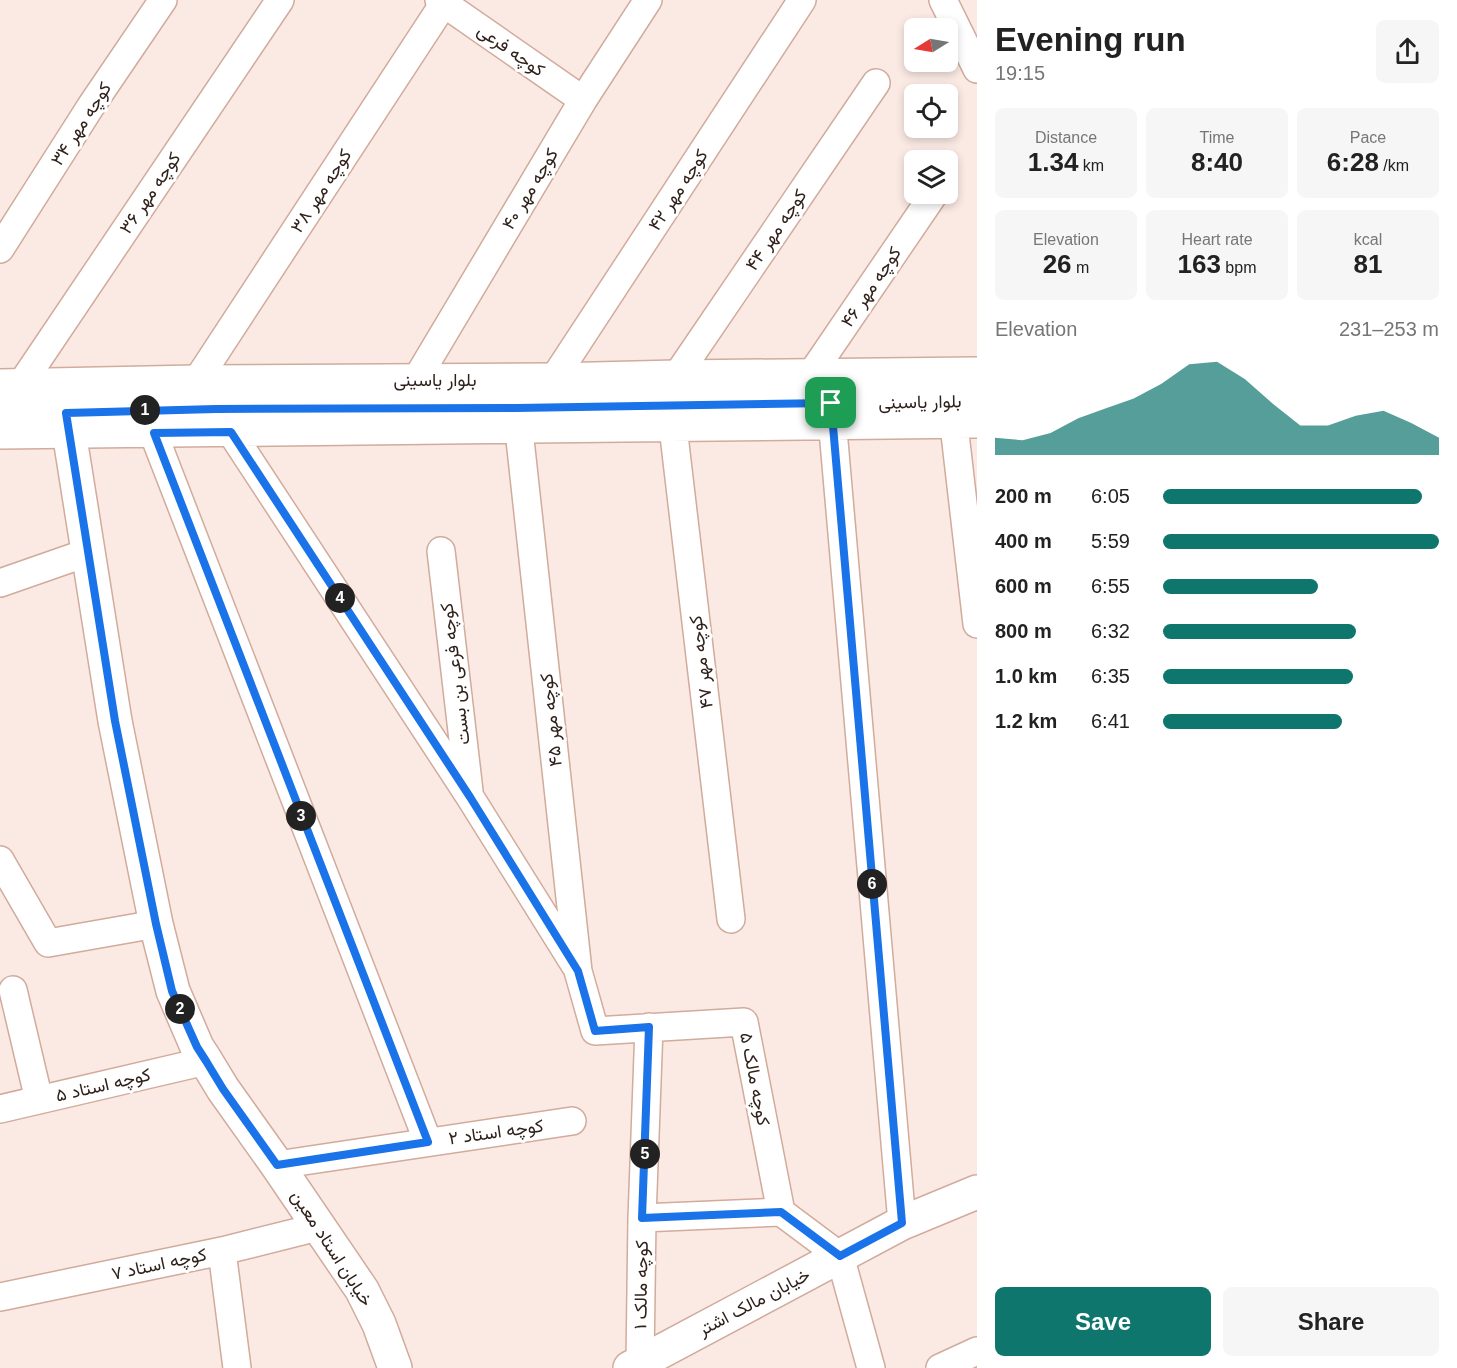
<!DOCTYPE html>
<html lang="en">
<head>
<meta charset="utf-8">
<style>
  body { margin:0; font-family:Helvetica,Vazirmatn,sans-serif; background:#f6f6f6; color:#222; height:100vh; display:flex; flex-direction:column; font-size:22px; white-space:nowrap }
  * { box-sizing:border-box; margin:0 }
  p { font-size:20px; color:#767676 }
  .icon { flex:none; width:33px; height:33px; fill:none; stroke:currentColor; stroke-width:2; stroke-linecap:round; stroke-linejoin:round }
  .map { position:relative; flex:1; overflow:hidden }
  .details { display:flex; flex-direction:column; background:#fff; width:480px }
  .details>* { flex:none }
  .needle { width:39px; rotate:259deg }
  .fabs { position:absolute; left:904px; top:18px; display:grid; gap:12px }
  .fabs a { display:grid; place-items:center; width:54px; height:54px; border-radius:9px; background:#fff; box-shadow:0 3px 9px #0003; font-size:30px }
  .pin { position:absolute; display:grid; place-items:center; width:51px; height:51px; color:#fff; margin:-26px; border-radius:12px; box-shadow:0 3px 9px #0006 }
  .km { position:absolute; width:30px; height:30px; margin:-15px; border-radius:50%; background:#222; color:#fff; font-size:16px; line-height:30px; text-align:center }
  .round { display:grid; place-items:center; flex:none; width:63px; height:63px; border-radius:9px; background:#f6f6f6 }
  .summary { display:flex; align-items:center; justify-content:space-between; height:102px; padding:0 18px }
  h1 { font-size:33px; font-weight:700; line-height:45px }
  .metrics { display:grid; grid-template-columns:repeat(3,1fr); gap:9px; height:102px; padding:6px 18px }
  .metrics div { display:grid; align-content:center; border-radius:9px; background:#f6f6f6; text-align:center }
  .metrics b { font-size:26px; font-weight:700 }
  .metrics small { font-size:16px; font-weight:400 }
  .metrics p { font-size:16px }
  .chart { height:168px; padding:12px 18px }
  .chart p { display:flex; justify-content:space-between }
  .chart svg { width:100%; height:108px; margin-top:6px; fill:#0f766e; opacity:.7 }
  .cta { display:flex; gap:12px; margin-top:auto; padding:12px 18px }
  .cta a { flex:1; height:69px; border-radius:9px; background:#0f766e; color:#fff; font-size:24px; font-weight:700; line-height:69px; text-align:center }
  .cta a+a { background:#f6f6f6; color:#222 }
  ul { padding:0 18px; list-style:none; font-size:20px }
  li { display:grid; grid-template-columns:96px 72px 1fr; align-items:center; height:45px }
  li i { height:15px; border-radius:8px; background:#0f766e }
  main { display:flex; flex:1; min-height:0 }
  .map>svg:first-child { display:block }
</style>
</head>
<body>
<main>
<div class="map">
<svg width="977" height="1368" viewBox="0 0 977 1368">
  <rect width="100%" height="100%" fill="#fbeae4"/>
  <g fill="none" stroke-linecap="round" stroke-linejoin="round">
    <defs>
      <path id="minor" d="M 439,0 L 583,100
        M 943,0 L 977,69
        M 0,249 L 91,106 L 163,0
        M 810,376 L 932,197
        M 676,377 L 876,83
        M 416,380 L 583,100 L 648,0
        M 553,380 L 802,0
        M 196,382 L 446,0
        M 20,386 L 280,0
        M 831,407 L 902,1223
        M 952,408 L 977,624
        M 671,410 L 731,919
        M 517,412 L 578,971 L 595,1031 L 744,1022 L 781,1212
        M 147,417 L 428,1142
        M 223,420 L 470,797 L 575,965
        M 0,435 L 977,424
        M 441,551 L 469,791
        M 0,583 L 89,552
        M 0,860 L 48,943 L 156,924
        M 13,990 L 39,1100
        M 0,1109 L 206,1061
        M 277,1165 L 572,1121
        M 781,1212 L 840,1256 L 871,1368
        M 642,1218 L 781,1212
        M 222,1251 L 237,1368
        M 0,1297 L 222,1251 L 318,1227
        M 640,1363 L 642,1218 L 649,1027
        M 940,1368 L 977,1351"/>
      <path id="tertiary" d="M 66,413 L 115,721 L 156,924 L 173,991 L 197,1047 L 206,1061 L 223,1089 L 277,1165 L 362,1290 L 379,1324 L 395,1368
        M 630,1368 L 902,1223 L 977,1192"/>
      <path id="secondary" d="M 0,386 L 196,382 L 553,380 L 676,377 L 977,374
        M 0,414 L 216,409 L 516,408 L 977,401"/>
    </defs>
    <use href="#minor" stroke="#d1ab9c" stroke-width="30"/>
    <use href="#tertiary" stroke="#d1ab9c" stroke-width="36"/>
    <use href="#secondary" stroke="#d1ab9c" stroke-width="36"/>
    <use href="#minor" stroke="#fff" stroke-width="27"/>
    <use href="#tertiary" stroke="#fff" stroke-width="33"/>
    <use href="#secondary" stroke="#fff" stroke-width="33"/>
  </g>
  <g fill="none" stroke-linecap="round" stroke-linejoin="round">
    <defs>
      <path id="route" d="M 831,403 L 902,1223 L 840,1256 L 781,1212 L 642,1218 L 649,1027 L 595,1031 L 578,971 L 470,797 L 231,432 L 154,433 L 428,1142 L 277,1165 L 223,1089 L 206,1061 L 197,1047 L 172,991 L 156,924 L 115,721 L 66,413 L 216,409 L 516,408 Z"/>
    </defs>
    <use href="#route" stroke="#fff" stroke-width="12"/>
    <use href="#route" stroke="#1a73e8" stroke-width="8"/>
  </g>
  <g text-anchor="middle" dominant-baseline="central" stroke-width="6" stroke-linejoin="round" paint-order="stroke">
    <g font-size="18" fill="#2f211b" stroke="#fff">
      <text transform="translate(511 50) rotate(35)">کوچه فرعی</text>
      <text transform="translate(81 124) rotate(-57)">کوچه مهر ۳۴</text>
      <text transform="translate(530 189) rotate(-59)">کوچه مهر ۴۰</text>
      <text transform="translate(678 190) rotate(-57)">کوچه مهر ۴۲</text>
      <text transform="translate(321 191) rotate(-57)">کوچه مهر ۳۸</text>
      <text transform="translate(150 193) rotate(-56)">کوچه مهر ۳۶</text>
      <text transform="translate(776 230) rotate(-56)">کوچه مهر ۴۴</text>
      <text transform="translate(871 287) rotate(-56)">کوچه مهر ۴۶</text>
      <text x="435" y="380">بلوار یاسینی</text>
      <text transform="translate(920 402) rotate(-1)">بلوار یاسینی</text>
      <text transform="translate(701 662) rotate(-97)">کوچه مهر ۴۷</text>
      <text transform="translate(455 674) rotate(-97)">کوچه فرعی بن بست</text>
      <text transform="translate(551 720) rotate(-96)">کوچه مهر ۴۵</text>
      <text transform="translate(755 1079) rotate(79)">کوچه مالک ۵</text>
      <text transform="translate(103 1085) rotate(-13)">کوچه استاد ۵</text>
      <text transform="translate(496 1132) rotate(-8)">کوچه استاد ۲</text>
      <text transform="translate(332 1248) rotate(57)">خیابان استاد معین</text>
      <text transform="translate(159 1264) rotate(-12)">کوچه استاد ۷</text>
      <text transform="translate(641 1285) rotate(-89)">کوچه مالک ۱</text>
      <text transform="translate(754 1302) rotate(-28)">خیابان مالک اشتر</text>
    </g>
  </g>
</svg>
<div class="fabs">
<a><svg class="needle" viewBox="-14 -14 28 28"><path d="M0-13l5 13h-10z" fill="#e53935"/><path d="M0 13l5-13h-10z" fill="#767676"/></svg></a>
<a><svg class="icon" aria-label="locate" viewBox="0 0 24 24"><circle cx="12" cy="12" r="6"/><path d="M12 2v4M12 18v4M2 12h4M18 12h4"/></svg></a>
<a><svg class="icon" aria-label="layers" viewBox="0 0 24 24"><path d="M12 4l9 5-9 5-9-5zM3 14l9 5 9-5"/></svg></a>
</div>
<div class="pin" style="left:831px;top:403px;background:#1e9e55"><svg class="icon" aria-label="arrive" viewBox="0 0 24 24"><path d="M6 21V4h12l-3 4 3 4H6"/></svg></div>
<b class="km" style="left:145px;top:410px">1</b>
<b class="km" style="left:180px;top:1009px">2</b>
<b class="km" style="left:301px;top:816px">3</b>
<b class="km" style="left:340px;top:598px">4</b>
<b class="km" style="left:645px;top:1154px">5</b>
<b class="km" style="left:872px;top:884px">6</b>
</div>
<section class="details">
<div class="summary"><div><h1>Evening run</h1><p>19:15</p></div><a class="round"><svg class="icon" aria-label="share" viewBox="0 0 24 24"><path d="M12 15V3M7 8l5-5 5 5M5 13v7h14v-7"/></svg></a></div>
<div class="metrics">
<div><p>Distance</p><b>1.34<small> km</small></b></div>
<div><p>Time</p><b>8:40</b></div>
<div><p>Pace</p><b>6:28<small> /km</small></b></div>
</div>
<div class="metrics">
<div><p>Elevation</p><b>26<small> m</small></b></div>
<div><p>Heart rate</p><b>163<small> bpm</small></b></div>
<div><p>kcal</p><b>81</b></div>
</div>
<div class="chart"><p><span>Elevation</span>231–253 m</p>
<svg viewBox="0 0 160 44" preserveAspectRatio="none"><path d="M0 44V37L10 38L20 35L30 29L40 25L50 21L60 15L70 7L80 6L90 13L100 23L110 32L120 32L130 28L140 26L150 31L160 37V44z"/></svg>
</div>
<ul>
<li><b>200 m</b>6:05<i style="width:94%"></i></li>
<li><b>400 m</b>5:59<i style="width:100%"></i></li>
<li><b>600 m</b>6:55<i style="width:56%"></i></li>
<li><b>800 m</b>6:32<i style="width:70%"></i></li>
<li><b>1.0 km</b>6:35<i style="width:69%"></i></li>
<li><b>1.2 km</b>6:41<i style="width:65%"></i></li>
</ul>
<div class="cta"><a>Save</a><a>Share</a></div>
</section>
</main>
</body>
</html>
